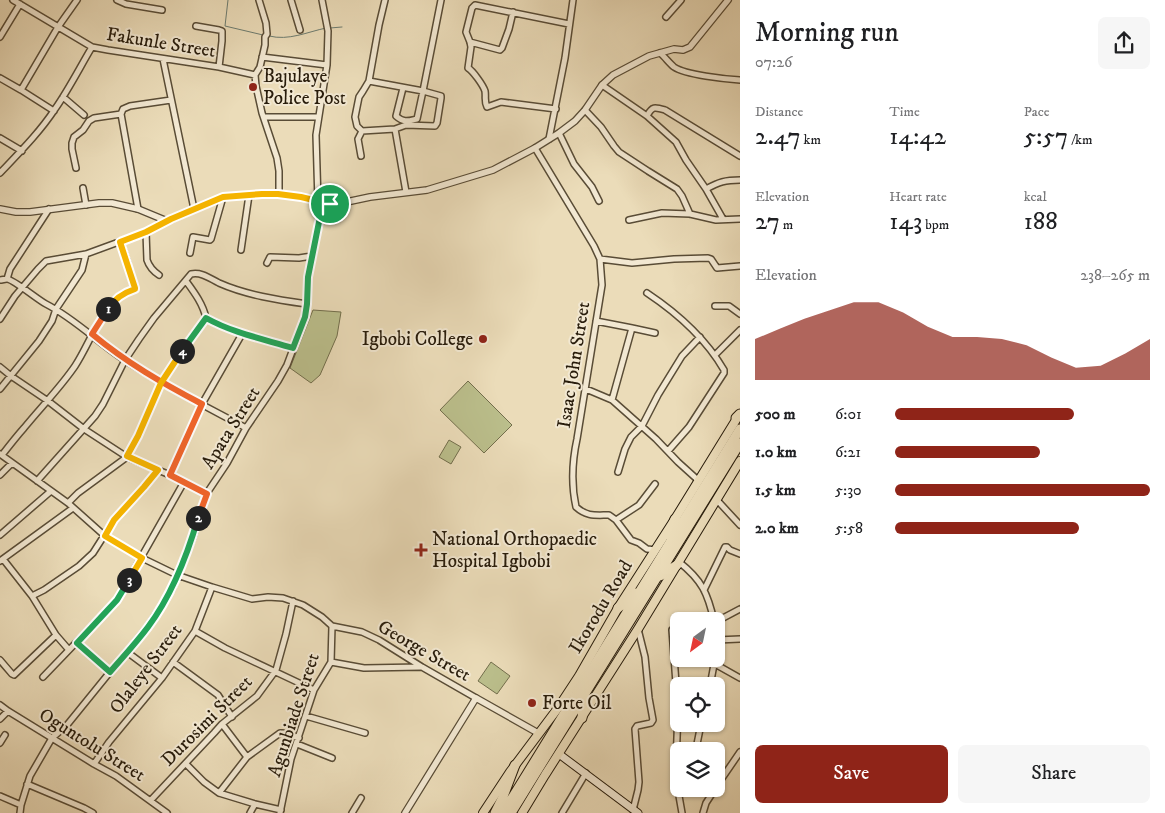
<!DOCTYPE html>
<html lang="en">
<head>
<meta charset="utf-8">
<style>
  body { margin:0; font-family:"IM FELL DW Pica",serif; background:#f6f6f6; color:#202124; height:100vh; display:flex; flex-direction:column; font-size:19px; white-space:nowrap }
  * { box-sizing:border-box; margin:0 }
  p { font-size:16px; color:#757577 }
  .icon { flex:none; width:28px; height:28px; fill:none; stroke:currentColor; stroke-width:2; stroke-linecap:round; stroke-linejoin:round }
  .map { position:relative; flex:1; overflow:hidden }
  .details { display:flex; flex-direction:column; background:#fff; width:425px }
  .details>* { flex:none }
  .needle { width:32px; rotate:213deg }
  .buttons { position:absolute; left:670px; top:612px; display:grid; gap:10px }
  .buttons a { display:grid; place-items:center; width:55px; height:55px; border-radius:8px; background:#fff; box-shadow:0 1px 4px #0004; font-size:25px }
  .pin { position:absolute; display:grid; place-items:center; width:42px; height:42px; color:#fff; margin:-21px; border:2px solid #fff; border-radius:50%; box-shadow:0 1px 5px #0007 }
  .km { position:absolute; width:25px; height:25px; margin:-12px; border-radius:50%; background:#222; color:#fff; font-size:14px; line-height:25px; text-align:center }
  .round { display:grid; place-items:center; flex:none; width:52px; height:52px; border-radius:8px; background:#f6f6f6 }
  .head { display:flex; align-items:center; justify-content:space-between; height:85px; padding:0 15px }
  h1 { font-size:28px; font-weight:600; line-height:38px }
  .stats { display:grid; grid-template-columns:repeat(3,1fr); gap:8px; height:85px; padding:5px 15px }
  .stats div { display:grid; align-content:center }
  .stats b { font-size:25px; font-weight:600 }
  .stats small { font-size:14px; font-weight:400 }
  .stats p { font-size:14px }
  .chart { height:140px; padding:10px 15px }
  .chart p { display:flex; justify-content:space-between }
  .chart svg { width:100%; height:90px; margin-top:5px; fill:#8f2418; opacity:.7 }
  .cta { display:flex; gap:10px; margin-top:auto; padding:10px 15px }
  .cta a { flex:1; height:58px; border-radius:8px; background:#8f2418; color:#fff; font-size:20px; font-weight:600; line-height:58px; text-align:center }
  .cta a+a { background:#f6f6f6; color:#202124 }
  ul { padding:0 15px; list-style:none; font-size:16px }
  li { display:grid; grid-template-columns:80px 60px 1fr; align-items:center; height:38px }
  li i { height:12px; border-radius:6px; background:#8f2418 }
  main { display:flex; flex:1; min-height:0 }
  .map>svg:first-child { display:block }
</style>
</head>
<body>
<main>
<div class="map">
<svg width="740" height="813" viewBox="0 0 740 813">
  <rect width="100%" height="100%" fill="#ebdcb9"/>
  <filter id="stains"><feTurbulence type="fractalNoise" baseFrequency=".004" numOctaves="4"/><feColorMatrix values="0 0 0 0 .2 0 0 0 0 .09 0 0 0 0 .02 0 0 0 .5 -.17"/></filter>
  <radialGradient id="worn" r=".72"><stop offset=".6" stop-color="#630" stop-opacity="0"/><stop offset="1" stop-color="#630" stop-opacity=".3"/></radialGradient>
  <path fill="#bbbf8c" stroke="#726e4c" d="M 313,310 L 341,312 L 337,336 L 320,375 L 311,383 L 290,368 Z
    M 468,381 L 512,425 L 484,453 L 440,410 Z
    M 449,440 L 461,447 L 451,464 L 439,457 Z
    M 491,662 L 510,676 L 497,694 L 478,681 Z"/>
  <g fill="none" stroke-linecap="round" stroke-linejoin="round">
    <path stroke="#6b7b70" stroke-width="1" d="M 228,0 L 225,26 L 263,35
      M 330,28 L 342,27
      M 269,36 C 289,41 307,32 326,28"/>
    <defs>
      <path id="minor" d="M 13,0 L 92,47 L 108,50 L 219,67 L 255,75
        M 117,0 L 126,4 L 162,10
        M 259,0 L 266,23 L 267,34 L 265,37 L 265,45 L 260,67 L 255,75 L 256,86 L 262,113 L 277,158 L 279,171 L 279,194
        M 291,0 L 300,30
        M 322,0 L 328,31 L 327,65 L 316,135 L 318,202 L 322,214
        M 385,0 L 379,25 L 369,81 L 363,91 L 359,97 L 355,117 L 357,126 L 362,131 L 395,129 L 406,192
        M 666,17 L 681,0
        M 196,26 L 219,30 L 222,31 L 222,41 L 219,67
        M 0,37 L 20,4
        M 470,42 L 500,50 L 502,48 L 509,29 L 513,12
        M 660,53 C 665,57 669,63 674,67 C 686,75 725,79 740,80
        M 262,57 L 327,65
        M 163,59 L 194,209
        M 0,78 L 21,90 L 54,111
        M 369,81 L 423,91 L 417,119 C 408,121 404,123 396,116 L 403,88
        M 602,85 L 647,116 L 676,142 L 686,160 L 706,189 L 723,219
        M 21,90 L 58,27 L 77,0
        M 63,97 L 84,115
        M 556,109 L 501,102 L 487,107 C 484,101 486,97 485,91 C 483,85 473,71 468,68 L 471,47 L 470,42 L 466,32 L 472,8 L 475,5 L 569,24
        M 585,110 L 601,127 L 614,146 L 619,152 L 648,171 L 677,189 L 682,196 L 690,214
        M 121,114 L 138,209
        M 647,116 C 652,106 655,107 665,110 L 740,156
        M 264,117 L 318,117
        M 395,129 L 406,125 L 435,126 L 437,123 L 441,98 L 441,96 L 423,91 L 441,0
        M 559,133 L 574,164 L 592,187 L 599,201
        M 0,138 L 22,151
        M 549,139 L 565,58 L 573,0
        M 535,148 L 594,246 L 600,259 L 602,285 L 577,439 C 572,462 571,484 576,507 C 587,517 596,515 609,515 L 616,520 L 631,540 L 639,543 L 647,549 L 656,550
        M 361,156 L 358,139 L 362,131
        M 76,168 L 72,149 L 72,143 L 74,137 L 83,130 L 89,121 L 94,118 L 121,114 L 123,109 L 130,106 L 171,100
        M 0,173 C 19,153 40,132 55,109 C 69,89 80,67 92,47
        M 83,188 L 86,205
        M 706,189 C 719,182 725,180 740,180
        M 629,220 L 662,213 L 690,214 L 716,220 L 740,219
        M 146,232 L 147,260 C 149,266 153,271 159,275
        M 241,250 L 249,195
        M 190,253 L 193,237 L 210,240 L 211,239 L 223,197
        M 600,259 L 632,263 L 674,259 L 708,258 L 711,259 L 717,268 L 740,266
        M 267,263 L 270,257 L 299,258 L 312,256
        M 7,279 L 10,269 L 49,209
        M 0,280 C 2,280 5,279 7,279 C 13,279 38,300 46,304 C 75,319 96,341 123,359 C 163,385 205,406 246,428
        M 186,281 C 194,292 203,304 206,318 C 233,333 263,339 293,348
        M 647,293 C 677,313 706,339 724,370 L 724,373 L 689,427 L 668,451
        M 715,306 L 729,306 L 740,314
        M 0,319 L 15,296 L 38,269 L 46,261 L 86,254 L 146,232 L 167,221
        M 596,321 L 632,328 L 655,333
        M 715,355 L 740,330
        M 0,367 L 11,376 L 48,401 L 84,429 L 127,457 L 170,475 L 207,493
        M 0,389 L 39,341 L 52,321 L 56,309 L 82,270 L 86,254
        M 586,389 L 612,400 L 656,439 L 678,462 L 699,481
        M 612,400 L 632,328
        M 0,454 L 68,503 L 105,536 L 142,558 L 177,575 L 212,587 L 252,599 L 268,597 L 283,598 L 303,605 L 322,617 L 332,626 L 362,632 L 379,640 L 422,667 L 476,698
        M 2,455 C 9,446 16,437 24,428 C 41,407 60,388 75,366 C 88,346 96,322 112,303 C 117,296 127,292 135,289 L 130,274 L 127,261 L 120,241
        M 618,472 L 625,449 L 631,437 L 642,426 L 658,395 L 682,356 L 700,337
        M 0,475 L 12,463
        M 170,475 L 202,404 L 242,334
        M 37,481 L 95,416 L 103,404 L 125,360 L 139,339 L 154,318 L 191,274 C 202,272 209,278 219,283 C 246,295 278,300 307,304
        M 716,499 L 740,525
        M 68,503 L 78,493 L 127,457 L 138,436 L 161,383 L 188,342 L 206,318
        M 616,520 L 639,505 L 655,484
        M 0,535 L 51,491
        M 3,559 L 32,596 L 56,635 L 69,650
        M 0,561 L 73,508
        M 679,562 C 702,580 708,594 714,621
        M 704,590 L 725,547 L 727,547 L 730,550 L 740,554
        M 32,596 L 44,590 L 79,566 L 93,553 L 114,520 L 144,487 L 158,470
        M 714,620 L 723,618 L 740,609
        M 672,630 L 678,710 L 676,765 L 676,779 L 682,813
        M 716,630 L 717,640 L 716,653
        M 195,631 L 225,648 L 314,690
        M 717,640 L 740,639
        M 77,643 L 110,672
        M 127,652 L 162,678
        M 0,660 L 12,674 L 14,675 L 56,635
        M 173,662 L 218,695 L 232,717
        M 331,662 L 364,668 L 421,667
        M 715,664 L 740,678
        M 43,677 L 117,600 L 184,482
        M 710,686 L 715,659
        M 0,705 L 8,711 L 94,764 L 116,776 L 167,813
        M 306,716 L 365,733
        M 0,719 L 8,711
        M 0,743 L 5,735
        M 297,744 L 332,758
        M 697,744 L 701,724
        M 247,757 L 280,733 L 283,733 L 299,738
        M 94,764 L 109,742 L 162,678 L 195,631 L 212,587
        M 186,764 L 204,782 L 219,793 L 255,804 L 281,810
        M 27,784 L 84,808 L 93,813
        M 716,787 L 740,752
        M 219,793 L 247,757 L 222,724
        M 0,796 L 21,805
        M 151,800 L 214,733 L 222,724 L 257,696 L 276,670 L 286,634 L 293,601
        M 633,810 L 638,790 L 639,782 L 635,729 L 637,726 L 651,723 L 653,720 L 649,698 L 645,657 L 638,629
        M 20,813 L 21,805 L 30,776 L 52,738 L 67,725 L 110,672 L 127,652 L 148,626 L 162,605 L 172,589 L 193,537 L 207,493 L 227,463 L 246,428 L 278,381 L 287,365 L 305,317 L 307,304 L 308,277 L 319,222 L 322,214 L 330,204
        M 250,813 L 255,804
        M 280,813 L 291,759 L 314,690 L 331,662 L 332,626
        M 352,813 L 361,798
        M 562,813 L 586,773
        M 703,813 L 706,803 L 715,789"/>
      <path id="tertiary" d="M 0,209 L 16,212 L 30,212 L 99,203 L 112,203 L 138,209 L 167,221 L 223,197 L 262,194 L 279,194 L 301,197 L 325,203 L 337,204 L 370,197 L 427,190 L 493,170 L 535,148 L 559,133 L 575,121 L 585,110 L 602,85 L 613,75 L 649,56 L 674,49 L 683,50 L 690,47 L 728,0
        M 405,813 L 476,698 L 538,733"/>
      <path id="secondary" d="M 559,754 L 638,813"/>
      <path id="primary" d="M 483,813 L 510,772 L 558,708 L 579,676 L 618,608 L 675,519 L 739,415
        M 522,813 L 545,775 L 638,629 L 740,461"/>
      <path id="motorway" d="M 736,418 L 740,414
        M 669,535 L 675,519
        M 660,576 L 677,565
        M 618,608 L 636,593
        M 582,718 L 584,698
        M 495,813 L 502,799 L 515,765
        M 503,813 L 740,429
        M 511,813 L 740,443"/>
    </defs>
    <use href="#minor" stroke="#594c36" stroke-width="8"/>
    <use href="#tertiary" stroke="#594c36" stroke-width="8"/>
    <use href="#secondary" stroke="#281c0b" stroke-width="9"/>
    <use href="#primary" stroke="#281c0b" stroke-width="10"/>
    <use href="#motorway" stroke="#281c0b" stroke-width="11"/>
    <use href="#minor" stroke="#f2e8d2" stroke-width="5"/>
    <use href="#tertiary" stroke="#f2e8d2" stroke-width="5.5"/>
    <use href="#secondary" stroke="#f2e8d2" stroke-width="7"/>
    <use href="#primary" stroke="#ebdcb9" stroke-width="8"/>
    <use href="#motorway" stroke="#ebdcb9" stroke-width="9"/>
  </g>
  <g fill="none" stroke-linecap="round" stroke-linejoin="round">
    <defs>
      <path id="split-1" d="M 108,309 C 114,299 123,293 135,289 L 135,288 L 120,242 L 146,232 L 171,219 L 223,197 L 262,194 L 278,194 L 301,197 L 330,204"/>
      <path id="split-2" d="M 108,309 L 92,334 C 127,363 162,383 202,404 L 170,475 L 207,494 L 198,518"/>
      <path id="split-3" d="M 129,580 L 117,600 L 77,643 L 110,672 C 123,657 136,643 148,627 C 172,595 187,556 198,518"/>
      <path id="split-4" d="M 129,580 L 142,558 L 105,536 L 114,520 L 144,487 L 158,470 L 127,456 L 138,436 L 161,383 L 182,351"/>
      <path id="split-5" d="M 182,351 L 206,318 C 233,333 263,339 293,348 L 305,317 L 307,304 L 308,277 L 319,222 L 322,214 L 330,204"/>
    </defs>
    <use href="#split-1" stroke="#fff" stroke-width="10"/>
    <use href="#split-2" stroke="#fff" stroke-width="10"/>
    <use href="#split-3" stroke="#fff" stroke-width="10"/>
    <use href="#split-4" stroke="#fff" stroke-width="10"/>
    <use href="#split-5" stroke="#fff" stroke-width="10"/>
    <use href="#split-1" stroke="#f5b400" stroke-width="6"/>
    <use href="#split-2" stroke="#f0652b" stroke-width="6"/>
    <use href="#split-3" stroke="#22a559" stroke-width="6"/>
    <use href="#split-4" stroke="#f5b400" stroke-width="6"/>
    <use href="#split-5" stroke="#22a559" stroke-width="6"/>
  </g>
  <g fill="#8f2418" stroke="#f2e8d2" stroke-width="2">
    <circle cx="253" cy="87" r="5"/>
    <circle cx="483" cy="339" r="5"/>
    <path d="M418.5 542.5h5v5h5v5h-5v5h-5v-5h-5v-5h5z"/>
    <circle cx="532" cy="703" r="5"/>
  </g>
  <g text-anchor="middle" dominant-baseline="central" stroke-width="4" stroke-linejoin="round" paint-order="stroke">
    <g font-size="19" fill="#281c0b" stroke="#f2e8d2">
      <text transform="translate(161 43) rotate(9)">Fakunle Street</text>
      <text transform="translate(574 365) rotate(-81)">Isaac John Street</text>
      <text transform="translate(231 428) rotate(-58)">Apata Street</text>
      <text transform="translate(601 607) rotate(-59)">Ikorodu Road</text>
      <text transform="translate(424 651) rotate(30)">George Street</text>
      <text transform="translate(146 669) rotate(-53)">Olaleye Street</text>
      <text transform="translate(294 715) rotate(-72)">Agunbiade Street</text>
      <text transform="translate(207 721) rotate(-45)">Durosimi Street</text>
      <text transform="translate(92 745) rotate(32)">Oguntolu Street</text>
    </g>
    <g font-size="19" fill="#281c0b" stroke="#f2e8d2" text-anchor="start">
      <text x="263" y="76">Bajulaye<tspan x="263" dy="22">Police Post</tspan></text>
      <text x="473" y="339" text-anchor="end">Igbobi College</text>
      <text x="432" y="539">National Orthopaedic<tspan x="432" dy="22">Hospital Igbobi</tspan></text>
      <text x="542" y="703">Forte Oil</text>
    </g>
  </g>
  <rect width="100%" height="100%" filter="url(#stains)"/>
  <rect width="100%" height="100%" fill="url(#worn)"/>
</svg>
<div class="buttons">
<a><svg class="needle" viewBox="-14 -14 28 28"><path d="M0-13l5 13h-10z" fill="#e53935"/><path d="M0 13l5-13h-10z" fill="#757577"/></svg></a>
<a><svg class="icon" aria-label="locate" viewBox="0 0 24 24"><circle cx="12" cy="12" r="6"/><path d="M12 2v4M12 18v4M2 12h4M18 12h4"/></svg></a>
<a><svg class="icon" aria-label="layers" viewBox="0 0 24 24"><path d="M12 4l9 5-9 5-9-5zM3 14l9 5 9-5"/></svg></a>
</div>
<div class="pin" style="left:330px;top:204px;background:#1e9e55"><svg class="icon" aria-label="arrive" viewBox="0 0 24 24"><path d="M6 21V4h12l-3 4 3 4H6"/></svg></div>
<b class="km" style="left:108px;top:309px">1</b>
<b class="km" style="left:198px;top:518px">2</b>
<b class="km" style="left:129px;top:580px">3</b>
<b class="km" style="left:182px;top:351px">4</b>
</div>
<section class="details">
<div class="head"><div><h1>Morning run</h1><p>07:26</p></div><a class="round"><svg class="icon" aria-label="share" viewBox="0 0 24 24"><path d="M12 15V3M7 8l5-5 5 5M5 13v7h14v-7"/></svg></a></div>
<div class="stats">
<div><p>Distance</p><b>2.47<small> km</small></b></div>
<div><p>Time</p><b>14:42</b></div>
<div><p>Pace</p><b>5:57<small> /km</small></b></div>
</div>
<div class="stats">
<div><p>Elevation</p><b>27<small> m</small></b></div>
<div><p>Heart rate</p><b>143<small> bpm</small></b></div>
<div><p>kcal</p><b>188</b></div>
</div>
<div class="chart"><p><span>Elevation</span>238–265 m</p>
<svg viewBox="0 0 160 44" preserveAspectRatio="none"><path d="M0 44V24L10 19L20 14L30 10L40 6L50 6L60 11L70 18L80 23L90 23L100 24L110 27L120 33L130 38L140 37L150 31L160 24V44z"/></svg>
</div>
<ul>
<li><b>500 m</b>6:01<i style="width:70%"></i></li>
<li><b>1.0 km</b>6:21<i style="width:57%"></i></li>
<li><b>1.5 km</b>5:30<i style="width:100%"></i></li>
<li><b>2.0 km</b>5:58<i style="width:72%"></i></li>
</ul>
<div class="cta"><a>Save</a><a>Share</a></div>
</section>
</main>
</body>
</html>
